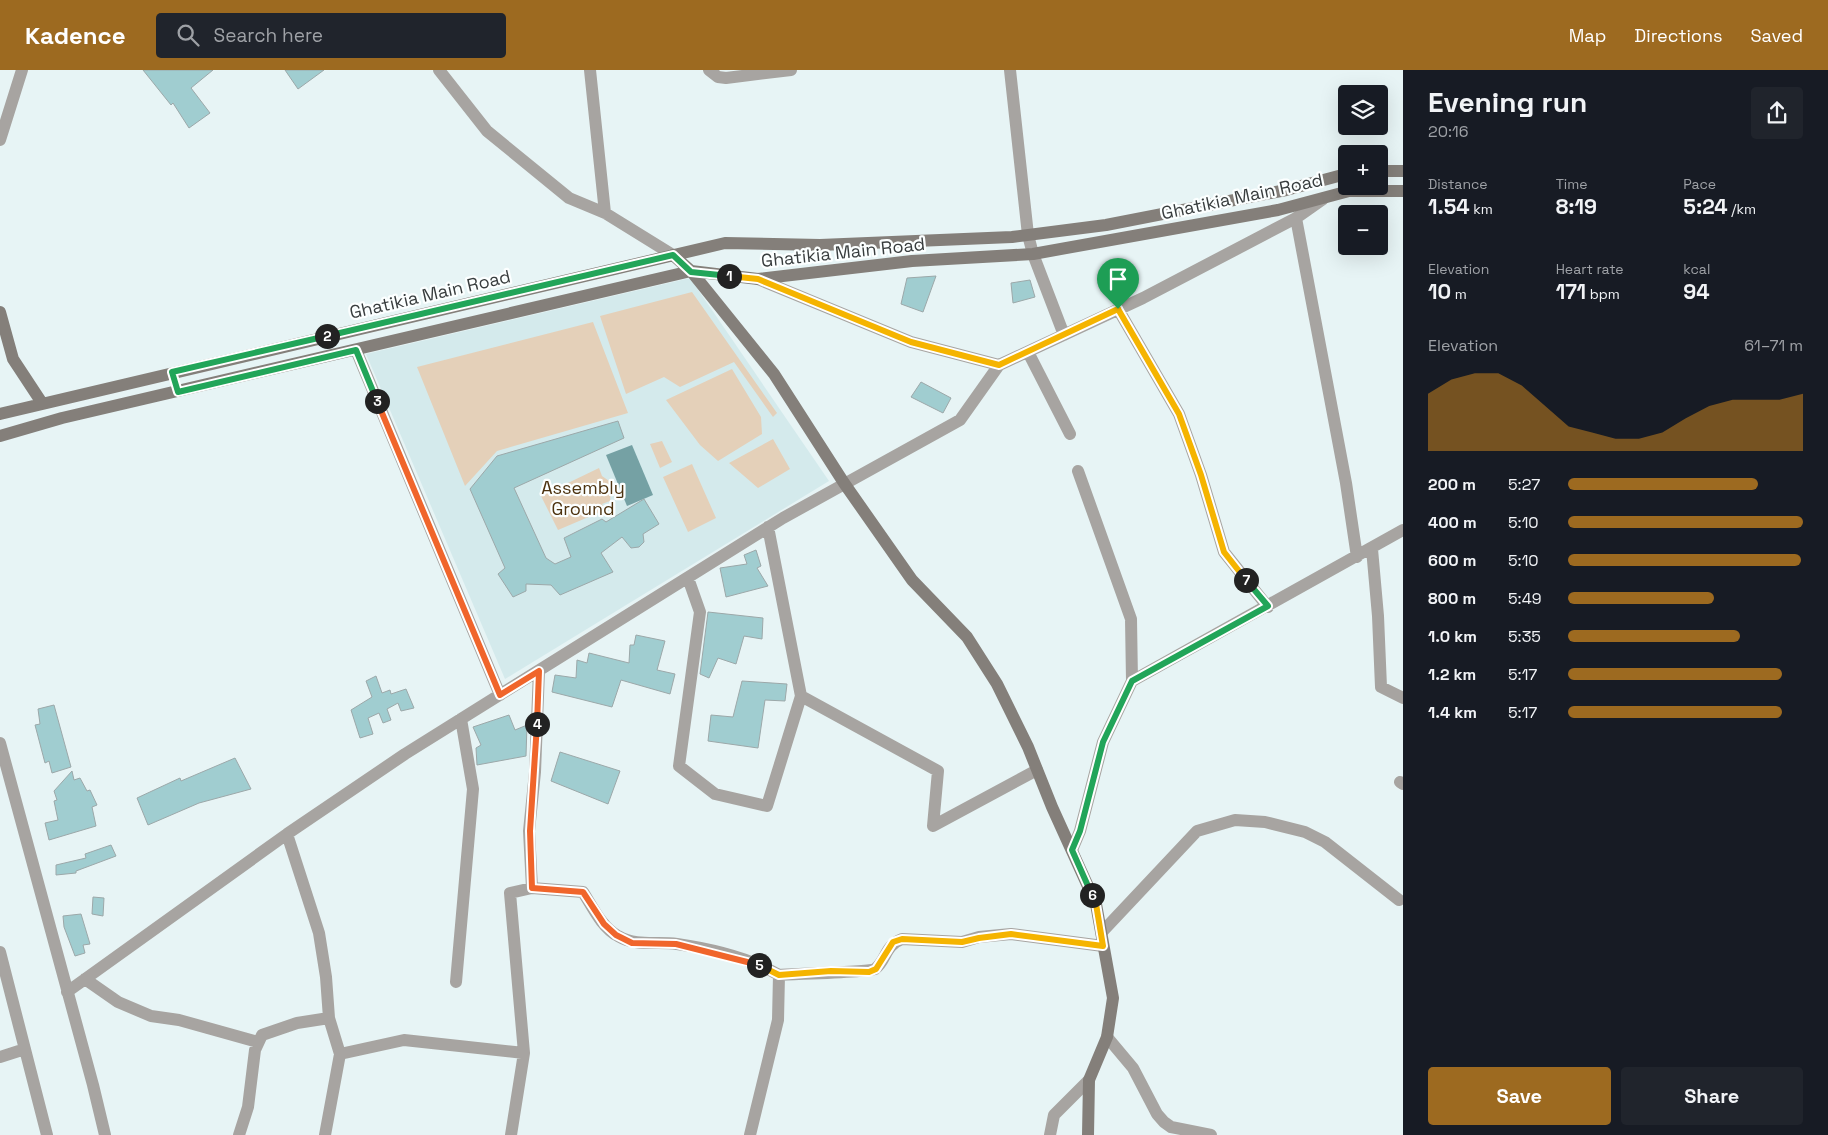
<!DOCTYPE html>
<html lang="en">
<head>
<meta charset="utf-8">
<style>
  body { margin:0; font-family:"Space Grotesk",sans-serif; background:#20242c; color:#f1f3f6; height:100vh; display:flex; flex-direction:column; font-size:19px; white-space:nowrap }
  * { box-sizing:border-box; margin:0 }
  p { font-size:16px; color:#9ea1a6 }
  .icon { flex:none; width:28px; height:28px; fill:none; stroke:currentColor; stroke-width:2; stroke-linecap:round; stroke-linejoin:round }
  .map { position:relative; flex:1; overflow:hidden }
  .drawer { display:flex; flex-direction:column; background:#171b24; width:425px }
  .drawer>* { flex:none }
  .fabs { position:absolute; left:1338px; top:15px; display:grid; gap:10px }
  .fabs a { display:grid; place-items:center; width:50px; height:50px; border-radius:5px; background:#171b24; box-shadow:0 5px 20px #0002; font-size:25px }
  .pin { position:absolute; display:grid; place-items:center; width:42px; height:42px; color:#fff; margin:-51px -21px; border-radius:50% 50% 50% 0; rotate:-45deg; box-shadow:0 0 5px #0007 }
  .pin .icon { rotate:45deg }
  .km { position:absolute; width:25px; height:25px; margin:-12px; border-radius:50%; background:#222; color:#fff; font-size:14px; line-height:25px; text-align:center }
  .round { display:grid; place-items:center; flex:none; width:52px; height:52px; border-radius:5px; background:#20242c }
  .summary { display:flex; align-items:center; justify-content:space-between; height:85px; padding:0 25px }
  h1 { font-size:28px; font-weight:600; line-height:38px }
  .stats { display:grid; grid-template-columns:repeat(3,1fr); gap:8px; height:85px; padding:5px 25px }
  .stats div { display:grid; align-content:center }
  .stats b { font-size:21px; font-weight:600 }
  .stats small { font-size:14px; font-weight:400 }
  .stats p { font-size:14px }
  .chart { height:140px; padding:10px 25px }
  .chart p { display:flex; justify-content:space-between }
  .chart svg { width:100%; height:90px; margin-top:5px; fill:#9d6a20; opacity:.7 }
  .button { display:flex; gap:10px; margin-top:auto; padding:10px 25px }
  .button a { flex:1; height:58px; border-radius:5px; background:#9d6a20; color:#fff; font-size:20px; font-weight:600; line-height:58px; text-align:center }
  .button a+a { background:#20242c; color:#f1f3f6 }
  ul { padding:0 25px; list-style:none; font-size:16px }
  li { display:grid; grid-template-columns:80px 60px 1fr; align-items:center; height:38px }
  li i { height:12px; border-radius:6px; background:#9d6a20 }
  header { display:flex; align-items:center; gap:30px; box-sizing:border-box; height:70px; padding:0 25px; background:#9d6a20; color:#fff }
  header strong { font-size:24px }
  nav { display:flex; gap:28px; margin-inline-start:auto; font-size:18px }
  .search { width:350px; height:45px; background:#20242c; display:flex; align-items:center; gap:12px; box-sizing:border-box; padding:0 18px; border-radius:5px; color:#9ea1a6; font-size:19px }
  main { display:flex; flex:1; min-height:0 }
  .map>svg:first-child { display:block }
</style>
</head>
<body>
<header>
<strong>Kadence</strong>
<div class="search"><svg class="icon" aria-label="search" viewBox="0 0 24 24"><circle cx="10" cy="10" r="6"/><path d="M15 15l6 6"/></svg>Search here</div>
<nav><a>Map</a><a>Directions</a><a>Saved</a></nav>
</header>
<main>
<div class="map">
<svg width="1403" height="1065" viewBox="0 0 1403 1065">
  <rect width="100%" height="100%" fill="#e7f4f5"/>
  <path fill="#d4eaec" d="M 690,208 L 829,411 L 505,609 L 366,284 Z"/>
  <path fill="#e4d0b9" d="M 692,222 L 777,343 L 773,347 L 734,292 L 680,317 L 664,307 L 626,324 L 600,246 Z
    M 593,252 L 628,343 L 497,381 L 465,416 L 417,297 Z
    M 732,299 L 761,347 L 762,364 L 718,391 L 700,375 L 666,330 Z
    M 773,369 L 790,399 L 758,418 L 729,393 Z
    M 662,371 L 672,392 L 660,398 L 650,374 Z
    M 692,394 L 716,448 L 688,462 L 663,407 Z
    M 599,398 L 602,406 L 612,413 L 610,431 L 602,434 L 605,440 L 558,460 L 541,426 Z"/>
  <path fill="#75a1a4" d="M 632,375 L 653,425 L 627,436 L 606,385 Z"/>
  <path fill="#a0cdd0" stroke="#9ca8a9" d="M 143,0 L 213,0 L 191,18 L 210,43 L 189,58 L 173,33 L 171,35 Z
    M 285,0 L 324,0 L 298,19 Z
    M 936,206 L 923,242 L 901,234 L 907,208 Z
    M 1030,210 L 1035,227 L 1013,233 L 1011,213 Z
    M 921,312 L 951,328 L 943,343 L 911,327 Z
    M 618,351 L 624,368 L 514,418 L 546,488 L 555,494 L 571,487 L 564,468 L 602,449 L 606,452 L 644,429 L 659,454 L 643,464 L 644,472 L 639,477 L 631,478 L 622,467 L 601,483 L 613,502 L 560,525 L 551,515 L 526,514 L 526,521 L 513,527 L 498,504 L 505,498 L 470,419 L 497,386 Z
    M 756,480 L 761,496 L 757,498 L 768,516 L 726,527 L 720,498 L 747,494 L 744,485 Z
    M 708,542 L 763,548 L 762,569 L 744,566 L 736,594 L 718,588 L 709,608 L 700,604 Z
    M 636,565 L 665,571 L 657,600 L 675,604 L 670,624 L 621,610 L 612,637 L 552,622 L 555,605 L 576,608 L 577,590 L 587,593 L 589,583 L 629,593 L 630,575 L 634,575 Z
    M 376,606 L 382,623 L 390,620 L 391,624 L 406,619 L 414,638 L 401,641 L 398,633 L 387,639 L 391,650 L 383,653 L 379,643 L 368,648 L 373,664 L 360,668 L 351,640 L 372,627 L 366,611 Z
    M 742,611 L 787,614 L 785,631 L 765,630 L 758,678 L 708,671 L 711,645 L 733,647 Z
    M 54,635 L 71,697 L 52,703 L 49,691 L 45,693 L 35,655 L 40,654 L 38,639 Z
    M 509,645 L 515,660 L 527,655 L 526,686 L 477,695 L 476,678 L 481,675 L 473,657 Z
    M 560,682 L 620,701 L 608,734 L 551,711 Z
    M 235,688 L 251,719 L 199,733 L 148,755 L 137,728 L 180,708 L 181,711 Z
    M 72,701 L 74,710 L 80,708 L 87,721 L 90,720 L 97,735 L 92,737 L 96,756 L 49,770 L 45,753 L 58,750 L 54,731 L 57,730 L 54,721 Z
    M 111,775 L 116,786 L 76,801 L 76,803 L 56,805 L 56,795 L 86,788 L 85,784 Z
    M 93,827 L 104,828 L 103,846 L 92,844 Z
    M 81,844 L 90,874 L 83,875 L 85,883 L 75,886 L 64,857 L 63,846 Z"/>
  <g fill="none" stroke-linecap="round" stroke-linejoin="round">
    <path stroke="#a7a4a1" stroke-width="12" d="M 439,0 L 487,61 L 569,128 L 605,143 L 673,185
      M 590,0 L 605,143
      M 709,0 L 718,7 L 726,8 L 791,0
      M 1010,0 L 1028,165 L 1033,184 L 1064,265
      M 0,70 L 22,0
      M 1296,148 L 1346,413 L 1357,487
      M 758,209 L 911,272 L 999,295
      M 1118,239 L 1179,344 L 1201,405 L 1224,482 L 1268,537
      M 356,280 L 500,625
      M 1028,282 L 1070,364
      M 1078,401 L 1131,549 L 1132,611
      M 768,457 L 801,626 L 938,701 L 933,756 L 1037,700
      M 1372,479 L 1378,546 L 1381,617 L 1403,628
      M 688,508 L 700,542 L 679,696 L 715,724 L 767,736 L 801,626
      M 539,601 L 535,702 L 529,761 L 532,818 L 583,822 C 592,836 602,858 618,866 C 637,877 657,871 677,874 C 712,879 749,888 779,905 L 778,950 L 750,1065
      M 0,673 L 93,1015 L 105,1065
      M 1400,712 L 1403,714
      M 287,764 L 319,863 L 326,907 L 329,948 L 340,984
      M 1072,780 L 1080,761 L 1103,672 L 1132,611 L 1403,460
      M 1102,862 L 1197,761 L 1235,750 L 1265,752 L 1305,762 L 1325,772 L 1399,830
      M 0,882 L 47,1065
      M 779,905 C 792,904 870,902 875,899 C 887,890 884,876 902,869 L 962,872 L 979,867 L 1011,864 L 1103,876
      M 85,909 L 118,932 L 151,946 L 179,950 L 258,972
      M 456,912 L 473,719 L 461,649
      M 67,922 L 287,764 L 405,684 L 783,448 L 960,350 L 999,295 L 1143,228 L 1296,148 L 1323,129
      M 1107,967 L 1133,998 L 1157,1044 L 1164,1052 L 1171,1057 L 1211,1065
      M 0,987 L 25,979
      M 239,1065 L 248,1037 L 255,980 L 262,965 L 297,953 L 329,948
      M 325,1065 L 340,984 L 404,970 L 524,983
      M 511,1065 L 524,983 L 510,823 L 532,818
      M 1050,1065 L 1054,1045 L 1089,1010"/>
    <path stroke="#847f7a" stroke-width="12" d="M 1379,101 L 1403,101
      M 673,185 L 691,201 L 774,304 L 844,413 L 912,510 L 967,567 L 997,614 L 1028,677 L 1052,737 L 1096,834 L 1113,928 L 1107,967 L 1089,1010 L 1088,1065
      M 0,242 L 13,289 L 42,333
      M 0,344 L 725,173 L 820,175 L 1012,167 L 1106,155 L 1286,120 L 1346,104
      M 0,366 L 62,348 L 691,201 L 758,209 L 912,191 L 1033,184 L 1278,140 L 1349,121 L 1403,121"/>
  </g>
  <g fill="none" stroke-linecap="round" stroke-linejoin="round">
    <defs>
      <path id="split-1" d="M 729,206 L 758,209 L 911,272 L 999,295 L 1118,239"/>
      <path id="split-2" d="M 327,266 L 673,185 L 691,202 L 729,206"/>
      <path id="split-3" d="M 327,266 L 172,302 L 178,322 L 356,280 L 377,331"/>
      <path id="split-4" d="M 377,331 L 500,625 L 539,601 L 537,654"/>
      <path id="split-5" d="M 537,654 L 530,761 L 532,818 L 583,822 L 604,854 L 616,865 L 632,873 L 676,874 L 759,895"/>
      <path id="split-6" d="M 759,895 L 779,905 L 831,901 L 869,902 L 876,899 L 893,872 L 902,869 L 962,872 L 979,868 L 1011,864 L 1103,876 L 1096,834 L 1092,825"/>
      <path id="split-7" d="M 1092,825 L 1072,780 L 1080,761 L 1103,672 L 1132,611 L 1268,536 L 1246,510"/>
      <path id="split-8" d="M 1118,239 L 1179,344 L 1201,405 L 1224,482 L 1246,510"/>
    </defs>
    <use href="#split-1" stroke="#fff" stroke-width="10"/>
    <use href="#split-2" stroke="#fff" stroke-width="10"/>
    <use href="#split-3" stroke="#fff" stroke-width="10"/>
    <use href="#split-4" stroke="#fff" stroke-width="10"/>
    <use href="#split-5" stroke="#fff" stroke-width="10"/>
    <use href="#split-6" stroke="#fff" stroke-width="10"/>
    <use href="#split-7" stroke="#fff" stroke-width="10"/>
    <use href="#split-8" stroke="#fff" stroke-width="10"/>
    <use href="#split-1" stroke="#f5b400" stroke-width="6"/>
    <use href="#split-2" stroke="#22a559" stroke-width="6"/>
    <use href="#split-3" stroke="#22a559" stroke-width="6"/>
    <use href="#split-4" stroke="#f0652b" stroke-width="6"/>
    <use href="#split-5" stroke="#f0652b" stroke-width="6"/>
    <use href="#split-6" stroke="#f5b400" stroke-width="6"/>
    <use href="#split-7" stroke="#22a559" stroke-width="6"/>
    <use href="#split-8" stroke="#f5b400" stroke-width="6"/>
  </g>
  <g text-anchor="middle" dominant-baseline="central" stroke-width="4.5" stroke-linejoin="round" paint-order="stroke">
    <g font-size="18" fill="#383d3e" stroke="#fcffff">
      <text transform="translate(1242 126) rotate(-12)">Ghatikia Main Road</text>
      <text transform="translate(843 182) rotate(-6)">Ghatikia Main Road</text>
      <text transform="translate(430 224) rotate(-13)">Ghatikia Main Road</text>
    </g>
    <g font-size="18" fill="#4d3310" stroke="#fcffff">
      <text x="583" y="417">Assembly<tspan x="583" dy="21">Ground</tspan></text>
    </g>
  </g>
</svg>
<div class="fabs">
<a><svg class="icon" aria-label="layers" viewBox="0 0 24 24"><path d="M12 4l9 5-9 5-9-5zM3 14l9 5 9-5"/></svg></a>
<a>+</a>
<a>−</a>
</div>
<div class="pin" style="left:1118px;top:239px;background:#1e9e55"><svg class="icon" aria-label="arrive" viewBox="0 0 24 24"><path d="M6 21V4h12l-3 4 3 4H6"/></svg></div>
<b class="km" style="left:729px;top:206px">1</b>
<b class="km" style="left:327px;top:266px">2</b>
<b class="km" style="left:377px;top:331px">3</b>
<b class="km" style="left:537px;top:654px">4</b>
<b class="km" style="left:759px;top:895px">5</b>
<b class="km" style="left:1092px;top:825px">6</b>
<b class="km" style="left:1246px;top:510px">7</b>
</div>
<section class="drawer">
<div class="summary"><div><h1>Evening run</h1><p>20:16</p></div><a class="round"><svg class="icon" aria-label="share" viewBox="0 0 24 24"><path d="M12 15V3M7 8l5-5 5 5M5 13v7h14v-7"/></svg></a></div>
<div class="stats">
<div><p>Distance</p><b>1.54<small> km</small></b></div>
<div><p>Time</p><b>8:19</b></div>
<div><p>Pace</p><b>5:24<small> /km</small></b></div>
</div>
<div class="stats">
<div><p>Elevation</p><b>10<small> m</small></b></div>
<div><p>Heart rate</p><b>171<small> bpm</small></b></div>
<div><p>kcal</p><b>94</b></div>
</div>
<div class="chart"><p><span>Elevation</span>61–71 m</p>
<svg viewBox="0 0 160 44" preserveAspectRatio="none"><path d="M0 44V16L10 9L20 6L30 6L40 12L50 22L60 32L70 35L80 38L90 38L100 35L110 28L120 22L130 19L140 19L150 19L160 16V44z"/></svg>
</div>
<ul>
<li><b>200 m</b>5:27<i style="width:81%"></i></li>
<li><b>400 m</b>5:10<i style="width:100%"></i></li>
<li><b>600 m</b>5:10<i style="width:99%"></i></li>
<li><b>800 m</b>5:49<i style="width:62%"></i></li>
<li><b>1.0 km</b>5:35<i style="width:73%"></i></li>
<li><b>1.2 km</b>5:17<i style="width:91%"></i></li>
<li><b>1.4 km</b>5:17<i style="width:91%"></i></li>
</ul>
<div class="button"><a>Save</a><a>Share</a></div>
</section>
</main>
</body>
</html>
